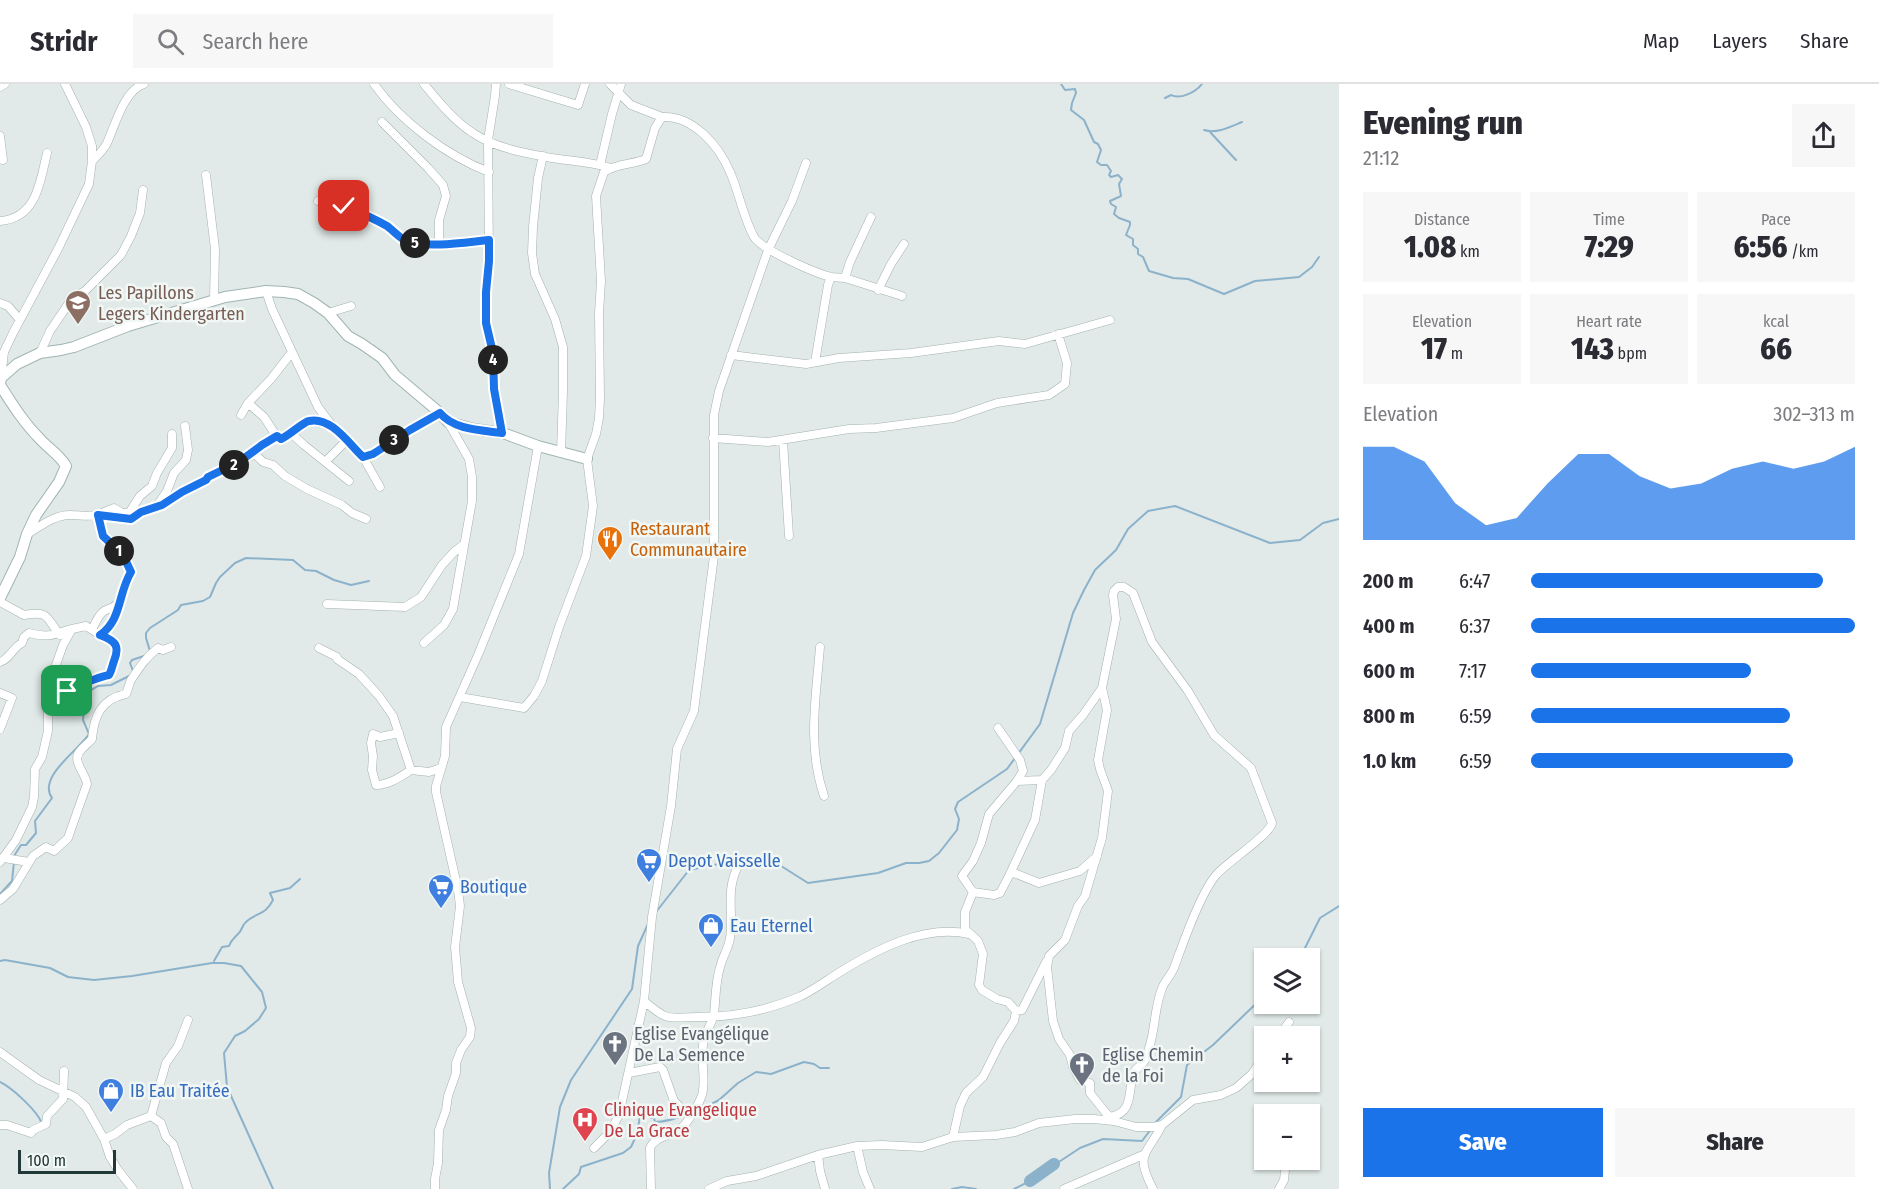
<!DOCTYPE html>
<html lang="en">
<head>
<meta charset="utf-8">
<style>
  body { margin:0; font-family:"Fira Sans Condensed",sans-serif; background:#f7f7f7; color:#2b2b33; height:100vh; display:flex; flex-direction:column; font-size:22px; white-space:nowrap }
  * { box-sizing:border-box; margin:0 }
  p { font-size:20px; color:#7c7c81 }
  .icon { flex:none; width:33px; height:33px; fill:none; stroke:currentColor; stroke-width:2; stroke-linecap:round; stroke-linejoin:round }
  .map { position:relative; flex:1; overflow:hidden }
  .sheet { display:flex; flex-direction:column; background:#fff; width:540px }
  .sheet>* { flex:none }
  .fabs { position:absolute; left:1254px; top:864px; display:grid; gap:12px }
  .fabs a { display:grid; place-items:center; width:66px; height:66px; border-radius:0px; background:#fff; box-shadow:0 2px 4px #0004; font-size:30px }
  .scale { position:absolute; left:18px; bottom:15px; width:98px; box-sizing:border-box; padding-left:6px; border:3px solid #223939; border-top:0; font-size:16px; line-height:21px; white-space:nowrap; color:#223939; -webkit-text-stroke:4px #f1f7f5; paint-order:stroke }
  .pin { position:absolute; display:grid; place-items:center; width:51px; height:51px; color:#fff; margin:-26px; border-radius:12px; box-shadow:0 3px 9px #0006 }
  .km { position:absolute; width:30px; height:30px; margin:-15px; border-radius:50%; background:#222; color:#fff; font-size:16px; line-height:30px; text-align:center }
  .round { display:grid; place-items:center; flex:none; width:63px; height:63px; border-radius:0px; background:#f7f7f7 }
  .overview { display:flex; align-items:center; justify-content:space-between; height:102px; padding:0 24px }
  h1 { font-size:33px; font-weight:800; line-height:45px }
  .figures { display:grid; grid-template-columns:repeat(3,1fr); gap:9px; height:102px; padding:6px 24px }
  .figures div { display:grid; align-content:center; border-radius:0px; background:#f7f7f7; text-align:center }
  .figures b { font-size:30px; font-weight:800 }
  .figures small { font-size:16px; font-weight:400 }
  .figures p { font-size:16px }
  .chart { height:168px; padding:12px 24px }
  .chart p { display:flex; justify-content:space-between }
  .chart svg { width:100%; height:108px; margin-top:6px; fill:#1a73e8; opacity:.7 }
  .cta { display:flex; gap:12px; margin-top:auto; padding:12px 24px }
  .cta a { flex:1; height:69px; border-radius:0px; background:#1a73e8; color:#fff; font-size:24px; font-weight:800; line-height:69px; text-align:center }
  .cta a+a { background:#f7f7f7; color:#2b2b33 }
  ul { padding:0 24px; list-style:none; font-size:20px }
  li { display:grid; grid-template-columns:96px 72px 1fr; align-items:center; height:45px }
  li i { height:15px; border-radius:8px; background:#1a73e8 }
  header { display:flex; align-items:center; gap:36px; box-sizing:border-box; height:84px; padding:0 30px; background:#fff; border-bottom:2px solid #e1e1e2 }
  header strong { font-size:28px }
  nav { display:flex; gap:33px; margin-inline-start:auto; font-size:21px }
  .search { width:420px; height:54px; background:#f7f7f7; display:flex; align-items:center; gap:15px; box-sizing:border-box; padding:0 21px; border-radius:0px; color:#7c7c81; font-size:22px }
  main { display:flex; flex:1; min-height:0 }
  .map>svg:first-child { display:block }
</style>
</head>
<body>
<header>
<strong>Stridr</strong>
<div class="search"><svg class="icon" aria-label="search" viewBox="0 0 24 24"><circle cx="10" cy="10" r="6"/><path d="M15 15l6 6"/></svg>Search here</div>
<nav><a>Map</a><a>Layers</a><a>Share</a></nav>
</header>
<main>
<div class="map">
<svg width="1339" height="1105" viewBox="0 0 1339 1105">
  <rect width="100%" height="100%" fill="#e1eae8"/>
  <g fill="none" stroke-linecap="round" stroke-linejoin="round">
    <path stroke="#8cb2cb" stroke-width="2" d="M 1061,0 L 1065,6 L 1075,5 L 1076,9 L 1072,19 L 1071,26 L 1084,36 L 1094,58 L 1098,60 L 1101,66 L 1097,78 L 1101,81 L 1107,81 L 1111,87 L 1109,91 L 1111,93 L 1118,91 L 1122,95 L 1119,100 L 1121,112 L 1110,117 L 1111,120 L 1116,123 L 1114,130 L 1119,134 L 1130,138 L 1130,141 L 1126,151 L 1133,155 L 1133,161 L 1138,165 L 1138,170 L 1143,173 L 1149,187 L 1173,194 L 1188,195 L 1224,210 L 1255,197 L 1299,193 L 1312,183 L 1319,173
      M 1165,14 L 1171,11 C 1180,16 1196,8 1202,0
      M 1204,46 C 1217,50 1230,43 1242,38
      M 1210,48 L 1236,76
      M 150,567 L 146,554 L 146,549 L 150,544 L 178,526 L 181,521 L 203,517 L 210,513 L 216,499 L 220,493 L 235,479 L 246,474 L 293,476 L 305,486 L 316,487 L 334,496 L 351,501 L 369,497
      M 133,587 L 130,579 L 132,576 L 144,572
      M 14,772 L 21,761 L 26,761 L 36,749 L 35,737 L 52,714 C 37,693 79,666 89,650 L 83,636 L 84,623 L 81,618 L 83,611 L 98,602 L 111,601 L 131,591
      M 0,810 L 12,797 L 14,778
      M 656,828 L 689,786 L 753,773 L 778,780 L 808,799 L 878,789 L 906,779 L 919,779 L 929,777 L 939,769 L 957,746 L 959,735 L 955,725 L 958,718 L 1007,685 L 1040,640 L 1073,529 L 1084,506 L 1095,486 L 1116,466 L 1128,445 L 1148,427 L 1175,422 L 1270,459 L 1300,456 L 1323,439 L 1339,435
      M 1300,874 L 1320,834 L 1339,822
      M 0,877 L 5,876 L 50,884 L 68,893 L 94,896 L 132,892 L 212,879 L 224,879 L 241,882 L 262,908 L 266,924 L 259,935 L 245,947 L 235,952 L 224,969 L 227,1003 L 273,1105
      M 214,877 L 222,863 L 229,862 C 231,856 233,855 238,850 C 242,847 242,841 246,838 C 256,828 265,832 273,816 L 270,809 L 290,804 L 300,795
      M 0,998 C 12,1004 38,1027 42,1040
      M 698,1027 L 719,1016 L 738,999 L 756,988 L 771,990 L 804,978 L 814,980 L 820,984 L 829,984
      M 1154,1040 L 1181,1013 L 1187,981 L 1213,961 L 1264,912
      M 550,1105 L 549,1089 L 560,1023 L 571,996 L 632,905 L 638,862 L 648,840
      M 563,1105 L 579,1090 L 581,1083 L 623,1069 L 631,1063 L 637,1050 L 640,1032 L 648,1031 L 651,1034 L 654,1034 L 655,1038 C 666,1038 674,1035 684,1031
      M 952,1105 L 962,1103 L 976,1105
      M 1014,1105 L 1030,1097 L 1080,1064 L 1103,1055 L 1142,1057 L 1151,1045"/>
    <path stroke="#8cb2cb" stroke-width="12" d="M 1030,1097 L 1054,1080"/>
    <defs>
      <path id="street" d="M 374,0 C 400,37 447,72 489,88
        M 424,0 C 438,17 454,37 473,49 C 495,64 525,69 552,74 C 571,77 591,78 611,84
        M 496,0 L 495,12 L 488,56 L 489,177 L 486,208 L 486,239 L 493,269 L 494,305 L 503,349
        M 509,0 L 578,21 L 585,0
        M 610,0 L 631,21 L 662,33
        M 0,3 L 5,0
        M 382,38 L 428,84 L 443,101 L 446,112 L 439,136 L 439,160
        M 0,52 L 3,76
        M 543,72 L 538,94 L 533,143 L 532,169 L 535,190 L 555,235 L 563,263 L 563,307 L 561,369
        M 92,77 C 98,71 104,66 107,59 C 115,42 124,6 144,0
        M 600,81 L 612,30 L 621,0
        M 206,91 L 215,165 L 214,216
        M 318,117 C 343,122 366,129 387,143 C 394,147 399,153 406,157 C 420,165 470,158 489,157
        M 0,137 C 37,134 40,98 47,69
        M 831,193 L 845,194 L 902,212
        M 845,194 L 850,178 L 871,133
        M 878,206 L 891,180 L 904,160
        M 266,207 L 272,225 L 318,323 L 333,343 L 363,373 L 380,403
        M 0,219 L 8,222 L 20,236
        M 328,229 L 351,222
        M 40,269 L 50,247 L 73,213 L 85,207 L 121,171 L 131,152 L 140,129 L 143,106
        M 731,271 L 806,280 L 839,274 L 911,269 L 999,257 L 1025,260 L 1110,236
        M 1,294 L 4,268 L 13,249 L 58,165 L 89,100 L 92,77 L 92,62 L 86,43 L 65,0
        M 248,319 L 264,333 L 277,353
        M 241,331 L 248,319 L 271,295 L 292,268
        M 292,350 L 310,336 L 333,343
        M 713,354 L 768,358 L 849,345 L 876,344 L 953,334 L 997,319 L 1049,311 L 1065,300 L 1067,279 L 1058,250
        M 783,356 L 789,452
        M 250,371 L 262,361 L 277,353 L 281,355 L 292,350 L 304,361 L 349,397
        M 363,373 L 373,370 L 410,346 L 440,329
        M 326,377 L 346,357
        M 156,423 L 167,407 L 174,389 L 186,376 L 188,366 L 185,342
        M 29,449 C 42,441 56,430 72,431 C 80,431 88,433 96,431 C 102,430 107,426 114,424 L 122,429 L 129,429 L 140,412 L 152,402 L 157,389 L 172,364 L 172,350
        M 0,518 L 24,531 C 51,526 46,535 60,551
        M 327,520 L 405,523 L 421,513 L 442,481 L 454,468 L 463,461
        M 92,545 C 96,539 98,531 104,527 C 111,523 113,525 118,519
        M 424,559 L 444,541 L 453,525 L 472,417 L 472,393 L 469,375 L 448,338
        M 820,563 C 816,614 807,661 824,712
        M 319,564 L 337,573 L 337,575 L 359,590 L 379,612 L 393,632 L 411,686 L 429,688 L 441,684
        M 0,578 C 10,575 12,564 22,559 L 24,553 L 29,549 C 37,551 50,553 58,549 C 63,548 66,546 72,545
        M 1102,604 L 1107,626 L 1098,676 L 1100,685 L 1108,707 L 1102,754 L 1085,812 L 1078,822 L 1065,856 L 1049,872 L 1047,883 L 1053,937 L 1059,955 L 1070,971 L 1073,983 L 1080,996 L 1090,999 L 1090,1009 L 1110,1034
        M 0,609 L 12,614 L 0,645
        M 460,613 L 524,624 L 534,612 L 542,597 L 559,543 L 586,472 L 593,422 L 587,375 L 596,350 L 599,334 L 600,315 L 599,229 L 601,197 L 596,112 L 604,88 C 617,79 632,81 646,75 L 655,44 L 662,33 C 693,31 719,62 730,88 C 739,108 743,133 754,153 C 762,166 815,189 831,193 L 828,201 L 815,278
        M 48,625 L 72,601 C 85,601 97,593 109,591 C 112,586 112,582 114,577 C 120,562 115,557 100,551
        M 399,649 L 380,653 L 373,650 L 371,659 L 373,672 L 372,686 L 376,701 C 389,701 400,693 411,686
        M 1017,697 L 1042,696 L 1051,686 L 1065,664 L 1069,647 L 1083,631 L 1102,604 L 1116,535 L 1113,511 L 1114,507 L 1118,503 L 1124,503 L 1133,509 L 1152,558 L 1188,607 L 1214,651 L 1251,684 L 1272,739 C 1269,752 1228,777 1216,791 C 1202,808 1189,843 1181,865 C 1178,872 1176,880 1173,886 C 1170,892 1166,896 1163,902 C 1154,922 1156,943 1149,964 C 1148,968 1147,973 1145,976 C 1142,982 1135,984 1133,990 C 1128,1007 1134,1030 1109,1033
        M 4,774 L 29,778
        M 0,778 L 16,756 L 32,723 L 34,713 L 35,685 L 42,673 L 48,647 L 48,623 L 51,595 L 63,561 L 72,545 L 86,542 L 100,551 C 122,536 118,509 131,488 L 123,471 L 103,452 L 98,431 L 131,434 L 141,428 L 162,421 L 182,408 L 206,396 L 208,393 C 221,388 246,371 256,371 L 263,378 L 273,381 L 285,392 L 307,405 L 342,421 L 352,429 L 366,435
        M 1010,790 L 1035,736 L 1042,696
        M 973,808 L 994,811 L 1000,809 L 1010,790 L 1014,789 L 1039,799 L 1080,787 L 1097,772
        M 0,816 L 13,805 L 33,772 L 46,763 L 54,767 L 68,754 L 87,700 C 86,689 70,676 81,666 C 84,662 89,659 92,655 C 94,632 101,615 126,610 C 128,606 129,600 131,596 C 139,584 146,573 158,564 L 163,566 L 171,563
        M 644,917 C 670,939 667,933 698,933 C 733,933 769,926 801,912 C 815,905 827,896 840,888 C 877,865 925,840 969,850
        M 1016,927 L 1022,926 L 1046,878
        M 1279,952 L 1289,938
        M 0,968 L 39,996 L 75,1013 L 86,1023 L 104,1055 L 110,1073 L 118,1086 L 133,1105
        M 629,989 L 660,983 L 663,986 L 674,1017 L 690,1033
        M 151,1032 L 166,979 L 178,962 L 188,936
        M 151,1032 L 161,1039 L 166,1053 L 173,1060 L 188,1105
        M 0,1041 L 7,1041 L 31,1049 L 33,1046 L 46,1040 L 47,1032 L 63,1015 L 64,987
        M 953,1053 L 960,1022 L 966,1009 L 983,993 L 1000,959 L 1014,937 L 1016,927 L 1008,918 L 997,915 L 982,906 L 979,901 L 983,870 L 978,857 L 965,845 L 965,828 L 973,808 L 962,792 L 973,777 L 981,759 L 989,730 L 1017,697 L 1023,687 L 1020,676 L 998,644
        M 104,1055 L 115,1050 L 127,1041 L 151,1032
        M 857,1062 L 863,1088 L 870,1105
        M 594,1064 L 610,1048 L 619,1031 L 644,917 L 652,833 L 671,722 L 677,665 L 694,627 L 714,472 L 714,331 L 719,307 L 768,166 L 792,117 L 806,79
        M 818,1071 L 820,1087 L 825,1105
        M 435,1105 L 435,1095 L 438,1079 L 439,1046 L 446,1026 L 448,1012 L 456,989 L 456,979 L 461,966 L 470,953 L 471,944 L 458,898 L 455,863 L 460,822 L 458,806 L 436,708 L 436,702 L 445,672 L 446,643 L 478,571 L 519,470 L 538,362
        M 651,1105 L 650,1064 C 654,1053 670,1052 680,1045 C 688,1039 699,1020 702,1011 C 707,994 699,974 704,956 C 706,947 712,939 714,930 C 716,914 715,897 721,880 C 723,872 729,863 730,854 C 734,828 725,808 738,782
        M 709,1105 L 727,1097 L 756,1092 L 818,1071 L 857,1062 L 882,1061 L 922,1063 L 953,1053 L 996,1051 L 1015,1048 L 1039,1039 L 1075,1035 L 1094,1035 L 1114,1037 L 1136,1043 L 1153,1043 L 1162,1041 L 1193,1016 L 1221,1011 L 1236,1004 L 1252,990 L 1264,972
        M 1064,1105 L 1143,1071
        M 1153,1105 C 1134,1069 1147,1071 1162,1041
        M 1279,1105 L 1284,1096 L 1286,1076"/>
      <path id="secondary" d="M 0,300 L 1,294 L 17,280 L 40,269 L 61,266 L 74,263 L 128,242 L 225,213 L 266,207 L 284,208 L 298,210 L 314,219 L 328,229 L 348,252 L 362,260 L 382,274 L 395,291 L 440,329 L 448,338 L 474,345 L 503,349 L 538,362 L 587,375
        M 0,301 C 12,320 24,339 40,355 C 49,365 60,371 66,382 L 59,398 L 36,431 L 27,450 L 20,473 L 0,514"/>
    </defs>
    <use href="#street" stroke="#a4b1b0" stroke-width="9"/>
    <use href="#secondary" stroke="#a0b5b3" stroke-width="12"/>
    <use href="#street" stroke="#fff" stroke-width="8"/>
    <use href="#secondary" stroke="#fff" stroke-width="10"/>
  </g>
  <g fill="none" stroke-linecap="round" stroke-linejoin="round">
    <defs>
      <path id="route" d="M 67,607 L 72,601 C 85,601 97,593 109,591 C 112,586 112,582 114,577 C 120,562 116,557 100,551 C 122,536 118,509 131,488 L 123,471 L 103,452 L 98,431 L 131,435 L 141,428 L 162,421 L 182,408 L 206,396 L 208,393 L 239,378 L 262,361 L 277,352 L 281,355 C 290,351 303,338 309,337 C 331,332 349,360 363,373 L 373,370 L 410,346 L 440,329 C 454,346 481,346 502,349 L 494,305 L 493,269 L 486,239 L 486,208 L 489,177 L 489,156 C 467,158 429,164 409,158 C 401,156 394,147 387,142 C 373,134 359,128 344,122"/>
    </defs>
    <use href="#route" stroke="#fff" stroke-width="12"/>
    <use href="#route" stroke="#1a73e8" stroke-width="8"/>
  </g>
  <defs>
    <symbol id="school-pin" viewBox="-11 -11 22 30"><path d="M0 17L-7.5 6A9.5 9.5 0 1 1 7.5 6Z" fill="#8d6e63" stroke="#f1f7f5"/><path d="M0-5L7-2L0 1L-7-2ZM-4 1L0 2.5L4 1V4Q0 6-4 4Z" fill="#fff"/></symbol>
    <symbol id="restaurant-pin" viewBox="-11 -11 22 30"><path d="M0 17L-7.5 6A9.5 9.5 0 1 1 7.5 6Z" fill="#e8710a" stroke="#f1f7f5"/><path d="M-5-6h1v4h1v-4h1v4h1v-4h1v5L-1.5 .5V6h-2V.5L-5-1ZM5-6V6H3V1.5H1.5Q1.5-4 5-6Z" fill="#fff"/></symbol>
    <symbol id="supermarket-pin" viewBox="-11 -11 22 30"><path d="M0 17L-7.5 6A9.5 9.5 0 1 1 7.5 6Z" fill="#3f7fe0" stroke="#f1f7f5"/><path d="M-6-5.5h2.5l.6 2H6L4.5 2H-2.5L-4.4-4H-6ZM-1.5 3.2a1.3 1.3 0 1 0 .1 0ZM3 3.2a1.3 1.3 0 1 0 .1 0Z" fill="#fff"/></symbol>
    <symbol id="shop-pin" viewBox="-11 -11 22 30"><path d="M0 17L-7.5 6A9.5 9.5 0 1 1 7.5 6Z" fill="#3f7fe0" stroke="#f1f7f5"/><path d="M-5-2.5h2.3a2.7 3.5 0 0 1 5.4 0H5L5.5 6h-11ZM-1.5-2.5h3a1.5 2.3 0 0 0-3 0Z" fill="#fff"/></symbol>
    <symbol id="church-pin" viewBox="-11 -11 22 30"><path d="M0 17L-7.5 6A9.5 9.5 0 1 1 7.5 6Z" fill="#6b7280" stroke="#f1f7f5"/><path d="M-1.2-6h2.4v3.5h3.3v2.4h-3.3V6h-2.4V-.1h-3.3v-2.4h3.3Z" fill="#fff"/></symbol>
    <symbol id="hospital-pin" viewBox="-11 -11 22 30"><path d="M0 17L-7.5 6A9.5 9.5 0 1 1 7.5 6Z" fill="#e0444e" stroke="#f1f7f5"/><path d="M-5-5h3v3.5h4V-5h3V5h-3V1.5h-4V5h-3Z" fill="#fff"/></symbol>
  </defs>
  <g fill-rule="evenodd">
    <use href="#school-pin" x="63" y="204" width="30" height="40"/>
    <use href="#restaurant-pin" x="595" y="440" width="30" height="40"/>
    <use href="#supermarket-pin" x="634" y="762" width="30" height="40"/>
    <use href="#supermarket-pin" x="426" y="788" width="30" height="40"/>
    <use href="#shop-pin" x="696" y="827" width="30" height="40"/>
    <use href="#church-pin" x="600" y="945" width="30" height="40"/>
    <use href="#church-pin" x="1067" y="966" width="30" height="40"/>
    <use href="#shop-pin" x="96" y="992" width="30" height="40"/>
    <use href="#hospital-pin" x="570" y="1021" width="30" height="40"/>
  </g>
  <g text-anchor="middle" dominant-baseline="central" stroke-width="5" stroke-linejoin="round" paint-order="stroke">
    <g font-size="18" fill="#785e54" stroke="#f1f7f5" text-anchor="start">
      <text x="98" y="209">Les Papillons<tspan x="98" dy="21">Legers Kindergarten</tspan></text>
    </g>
    <g font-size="18" fill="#c56008" stroke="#f1f7f5" text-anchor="start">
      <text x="630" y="445">Restaurant<tspan x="630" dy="21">Communautaire</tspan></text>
    </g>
    <g font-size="18" fill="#366cbe" stroke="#f1f7f5" text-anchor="start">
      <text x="668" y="777">Depot Vaisselle</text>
      <text x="460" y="803">Boutique</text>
      <text x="730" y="842">Eau Eternel</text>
      <text x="130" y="1007">IB Eau Traitée</text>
    </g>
    <g font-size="18" fill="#5b616d" stroke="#f1f7f5" text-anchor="start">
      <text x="634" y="950">Eglise Evangélique<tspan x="634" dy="21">De La Semence</tspan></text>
      <text x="1102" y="971">Eglise Chemin<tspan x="1102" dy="21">de la Foi</tspan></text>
    </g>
    <g font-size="18" fill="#be3a42" stroke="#f1f7f5" text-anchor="start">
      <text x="604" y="1026">Clinique Evangelique<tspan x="604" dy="21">De La Grace</tspan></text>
    </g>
  </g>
</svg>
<div class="fabs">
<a><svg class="icon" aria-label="layers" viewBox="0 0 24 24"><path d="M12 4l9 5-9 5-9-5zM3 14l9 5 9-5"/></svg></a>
<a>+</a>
<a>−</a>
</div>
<div class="scale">100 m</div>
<div class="pin" style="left:67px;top:607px;background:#1e9e55"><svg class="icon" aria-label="arrive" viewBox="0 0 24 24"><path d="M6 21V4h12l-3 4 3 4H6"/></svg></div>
<div class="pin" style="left:344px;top:122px;background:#d93025"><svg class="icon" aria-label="check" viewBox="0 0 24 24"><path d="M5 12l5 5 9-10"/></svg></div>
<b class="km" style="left:119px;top:467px">1</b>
<b class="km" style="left:234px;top:381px">2</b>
<b class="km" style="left:394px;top:356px">3</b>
<b class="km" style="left:493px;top:276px">4</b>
<b class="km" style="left:415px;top:159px">5</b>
</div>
<section class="sheet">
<div class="overview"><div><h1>Evening run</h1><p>21:12</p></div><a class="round"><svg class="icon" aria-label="share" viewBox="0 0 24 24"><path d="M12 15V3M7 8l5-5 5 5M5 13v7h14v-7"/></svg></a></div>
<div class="figures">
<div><p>Distance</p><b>1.08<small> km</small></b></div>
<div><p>Time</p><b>7:29</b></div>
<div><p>Pace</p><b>6:56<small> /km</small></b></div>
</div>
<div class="figures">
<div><p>Elevation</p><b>17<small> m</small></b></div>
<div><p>Heart rate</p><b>143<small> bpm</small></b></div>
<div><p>kcal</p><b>66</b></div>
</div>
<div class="chart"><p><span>Elevation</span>302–313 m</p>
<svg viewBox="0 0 160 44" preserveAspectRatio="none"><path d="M0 44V6L10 6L20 12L30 29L40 38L50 35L60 21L70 9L80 9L90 18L100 23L110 21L120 15L130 12L140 15L150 12L160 6V44z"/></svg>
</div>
<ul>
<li><b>200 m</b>6:47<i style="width:90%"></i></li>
<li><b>400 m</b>6:37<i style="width:100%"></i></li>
<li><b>600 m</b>7:17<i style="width:68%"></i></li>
<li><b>800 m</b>6:59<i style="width:80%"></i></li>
<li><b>1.0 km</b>6:59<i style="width:81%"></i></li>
</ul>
<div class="cta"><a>Save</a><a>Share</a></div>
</section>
</main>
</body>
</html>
